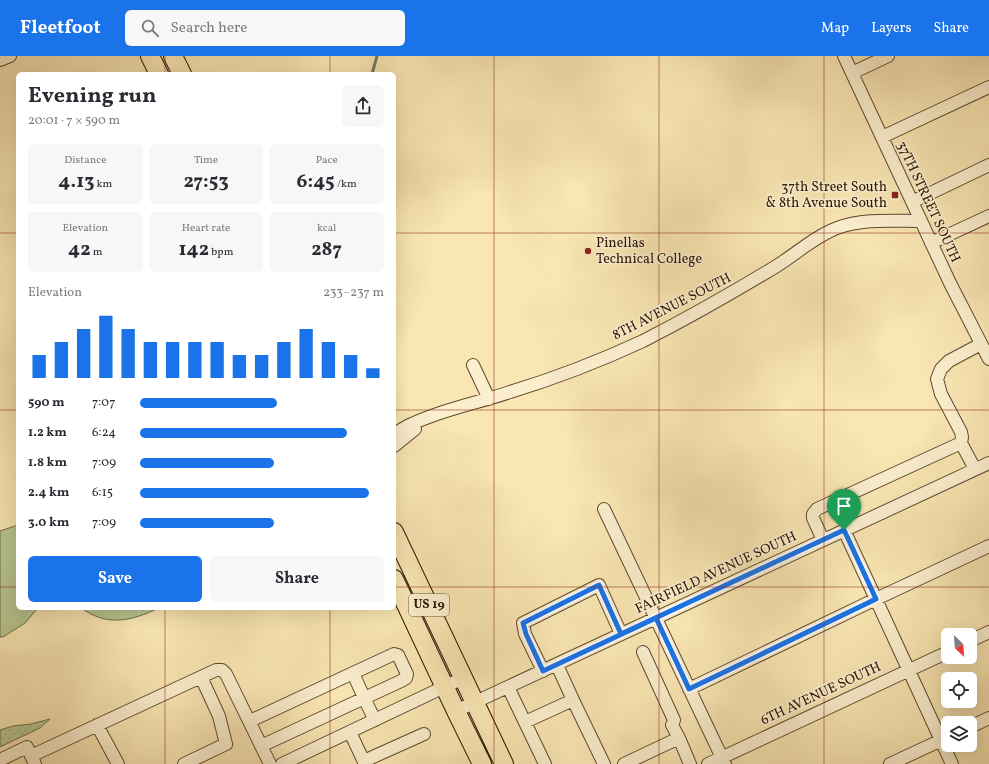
<!DOCTYPE html>
<html lang="en">
<head>
<meta charset="utf-8">
<style>
  body { margin:0; font-family:Vollkorn,serif; background:#f7f7f7; color:#2b2b33; height:100vh; display:flex; flex-direction:column; font-size:15px; white-space:nowrap }
  * { box-sizing:border-box; margin:0 }
  p { font-size:13px; color:#7c7c81 }
  .icon { flex:none; width:22px; height:22px; fill:none; stroke:currentColor; stroke-width:2; stroke-linecap:round; stroke-linejoin:round }
  .map { position:relative; flex:1; overflow:hidden }
  .details { position:absolute; left:16px; top:16px; width:380px; height:538px; display:flex; flex-direction:column; background:#fff; border-radius:6px; box-shadow:0 4px 16px #0002 }
  .details>* { flex:none }
  .needle { width:26px; rotate:155deg }
  .fabs { position:absolute; left:941px; top:572px; display:grid; gap:8px }
  .fabs a { display:grid; place-items:center; width:36px; height:36px; border-radius:6px; background:#fff; box-shadow:0 4px 16px #0002; font-size:20px }
  .pin { position:absolute; display:grid; place-items:center; width:34px; height:34px; color:#fff; margin:-41px -17px; border-radius:50% 50% 50% 0; rotate:-45deg; box-shadow:0 0 4px #0007 }
  .pin .icon { rotate:45deg }
  .round { display:grid; place-items:center; flex:none; width:42px; height:42px; border-radius:6px; background:#f7f7f7 }
  .headline { display:flex; align-items:center; justify-content:space-between; height:68px; padding:0 12px }
  h1 { font-size:22px; font-weight:700; line-height:30px }
  .metrics { display:grid; grid-template-columns:repeat(3,1fr); gap:6px; height:68px; padding:4px 12px }
  .metrics div { display:grid; align-content:center; border-radius:6px; background:#f7f7f7; text-align:center }
  .metrics b { font-size:20px; font-weight:700 }
  .metrics small { font-size:11px; font-weight:400 }
  .metrics p { font-size:11px }
  .chart { height:112px; padding:8px 12px }
  .chart p { display:flex; justify-content:space-between }
  .chart svg { width:100%; height:72px; margin-top:4px; stroke:#1a73e8; stroke-width:6 }
  .button { display:flex; gap:8px; margin-top:auto; padding:8px 12px }
  .button a { flex:1; height:46px; border-radius:6px; background:#1a73e8; color:#fff; font-size:16px; font-weight:700; line-height:46px; text-align:center }
  .button a+a { background:#f7f7f7; color:#2b2b33 }
  ul { padding:0 12px; list-style:none; font-size:13px }
  li { display:grid; grid-template-columns:64px 48px 1fr; align-items:center; height:30px }
  li i { height:10px; border-radius:5px; background:#1a73e8 }
  header { display:flex; align-items:center; gap:24px; box-sizing:border-box; height:56px; padding:0 20px; background:#1a73e8; color:#fff }
  header strong { font-size:19px }
  nav { display:flex; gap:22px; margin-inline-start:auto; font-size:14px }
  .search { width:280px; height:36px; background:#f7f7f7; display:flex; align-items:center; gap:10px; box-sizing:border-box; padding:0 14px; border-radius:6px; color:#7c7c81; font-size:15px }
  .map>svg:first-child { display:block }
</style>
</head>
<body>
<header>
<strong>Fleetfoot</strong>
<div class="search"><svg class="icon" aria-label="search" viewBox="0 0 24 24"><circle cx="10" cy="10" r="6"/><path d="M15 15l6 6"/></svg>Search here</div>
<nav><a>Map</a><a>Layers</a><a>Share</a></nav>
</header>
<div class="map">
<svg width="989" height="708" viewBox="0 0 989 708">
  <defs>
    <pattern id="park-dots" width="8" height="8" patternUnits="userSpaceOnUse"><rect width="8" height="8" fill="#b7c691"/><path d="M2 2h.1M6 6h.1" fill="none" stroke="#9ea97b" stroke-width="1.8" stroke-linecap="round"/></pattern>
  </defs>
  <rect width="100%" height="100%" fill="#f9e6b3"/>
  <filter id="stains"><feTurbulence type="fractalNoise" baseFrequency=".005" numOctaves="4"/><feColorMatrix values="0 0 0 0 .2 0 0 0 0 .09 0 0 0 0 .02 0 0 0 .5 -.17"/></filter>
  <radialGradient id="worn" r=".72"><stop offset=".6" stop-color="#630" stop-opacity="0"/><stop offset="1" stop-color="#630" stop-opacity=".3"/></radialGradient>
  <path fill="url(#park-dots)" stroke="#716d4a" d="M 50,663 L 40,672 L 0,691 L 0,674 L 13,670 L 31,668 Z"/>
  <path fill="#b7c691" stroke="#716d4a" d="M 18,469 L 18,552 L 38,552 L 25,567 L 3,581 L 0,581 L 0,475 Z
    M 81,552 L 159,552 C 131,565 108,571 81,552 Z"/>
  <g fill="none" stroke-linecap="round" stroke-linejoin="round">
    <path stroke="#707b67" stroke-width="3" d="M 372,18 L 377,0"/>
    <defs>
      <path id="minor" d="M 844,0 L 950,227 L 989,303
        M 0,4 L 10,0
        M 852,17 L 888,0
        M 882,81 L 989,31
        M 912,146 L 989,109
        M 931,187 L 989,160
        M 473,309 L 489,343
        M 394,378 C 400,375 406,370 412,368 C 443,353 478,347 510,336 C 556,322 600,305 643,285 C 688,262 732,237 775,211 C 796,198 814,181 837,172 C 863,162 893,165 921,165
        M 961,387 L 962,381 L 961,376 L 941,338 L 937,323 L 941,313 L 949,305 L 981,288
        M 394,390 L 415,373
        M 604,453 L 725,708
        M 844,474 L 952,708
        M 823,484 L 813,462 L 813,458 L 817,453 L 961,387 L 975,413
        M 970,585 L 989,576
        M 643,596 L 674,664 L 672,669 L 679,682
        M 557,609 L 573,644
        M 543,615 L 525,578 L 523,567 L 599,529 L 621,578
        M 508,631 L 545,708
        M 689,633 L 876,543 L 989,490
        M 456,655 L 989,407
        M 250,665 L 353,617
        M 525,666 L 573,644 L 604,708
        M 97,669 L 118,708
        M 970,671 L 989,662
        M 350,676 L 365,708
        M 261,690 L 401,625 L 406,622 L 407,618 L 398,599 L 394,598 L 353,617 C 360,633 367,649 375,664
        M 31,700 L 216,614 L 222,614 L 226,618 L 270,708
        M 0,704 L 27,691 L 35,708
        M 364,705 L 424,678
        M 184,708 L 226,688 L 219,660 L 201,621
        M 282,708 L 463,622
        M 624,708 L 679,682 L 690,708
        M 708,708 L 948,596
        M 890,708 L 948,681"/>
      <path id="highway" d="M 150,0 L 159,18
        M 173,0 L 182,18
        M 394,476 L 504,708
        M 394,523 L 456,655 L 482,708"/>
    </defs>
    <use href="#minor" stroke="#5e482f" stroke-width="14"/>
    <use href="#highway" stroke="#2b1403" stroke-width="20"/>
    <use href="#minor" stroke="#fbefce" stroke-width="12"/>
    <use href="#highway" stroke="#f9e6b3" stroke-width="18"/>
  </g>
  <g fill="none" stroke-linecap="round" stroke-linejoin="round">
    <defs>
      <path id="route" d="M 844,474 L 621,578 L 599,529 L 523,567 L 526,578 L 543,615 L 656,562 L 689,633 L 876,543 L 844,474"/>
    </defs>
    <use href="#route" stroke="#fff" stroke-width="8"/>
    <use href="#route" stroke="#1a73e8" stroke-width="5"/>
  </g>
  <path fill="none" stroke="#8f2418" stroke-width="1" stroke-opacity="0.55" d="M 165,0 L 165,18M 330,0 L 330,18M 494,0 L 494,708M 659,0 L 659,708M 824,0 L 824,708M 0,177 L 18,177M 394,177 L 989,177M 0,354 L 18,354M 394,354 L 989,354M 0,531 L 18,531M 394,531 L 989,531M 165,552 L 165,708M 330,552 L 330,708"/>
  <g fill="#8f2418" stroke="#fbefce" stroke-width="1.5">
    <rect x="891" y="135" width="8" height="8" rx="2"/>
    <circle cx="588" cy="195" r="4"/>
  </g>
  <g text-anchor="middle" dominant-baseline="central" stroke-width="3.5" stroke-linejoin="round" paint-order="stroke">
    <rect fill="#fbefce" stroke="#695640" stroke-width="1" x="409" y="538" width="40" height="22" rx="3"/>
    <g font-size="13" font-weight="bold" fill="#2b1403">
      <text x="429" y="549">US 19</text>
    </g>
    <g font-size="14" fill="#2b1403" stroke="#fbefce" text-anchor="end">
      <text x="887" y="131">37th Street South<tspan x="887" dy="16">&amp; 8th Avenue South</tspan></text>
      <text x="596" y="187" text-anchor="start">Pinellas<tspan x="596" dy="16">Technical College</tspan></text>
    </g>
    <g font-size="14" fill="#2b1403" stroke="#fbefce">
      <text transform="translate(928 146) rotate(65)">37TH STREET SOUTH</text>
      <text transform="translate(672 251) rotate(-27)">8TH AVENUE SOUTH</text>
      <text transform="translate(716 517) rotate(-25)">FAIRFIELD AVENUE SOUTH</text>
      <text transform="translate(821 638) rotate(-25)">6TH AVENUE SOUTH</text>
    </g>
  </g>
  <rect width="100%" height="100%" filter="url(#stains)"/>
  <rect width="100%" height="100%" fill="url(#worn)"/>
</svg>
<div class="fabs">
<a><svg class="needle" viewBox="-14 -14 28 28"><path d="M0-13l5 13h-10z" fill="#e53935"/><path d="M0 13l5-13h-10z" fill="#7c7c81"/></svg></a>
<a><svg class="icon" aria-label="locate" viewBox="0 0 24 24"><circle cx="12" cy="12" r="6"/><path d="M12 2v4M12 18v4M2 12h4M18 12h4"/></svg></a>
<a><svg class="icon" aria-label="layers" viewBox="0 0 24 24"><path d="M12 4l9 5-9 5-9-5zM3 14l9 5 9-5"/></svg></a>
</div>
<div class="pin" style="left:844px;top:474px;background:#1e9e55"><svg class="icon" aria-label="arrive" viewBox="0 0 24 24"><path d="M6 21V4h12l-3 4 3 4H6"/></svg></div>
<section class="details">
<div class="headline"><div><h1>Evening run</h1><p>20:01 · 7 × 590 m</p></div><a class="round"><svg class="icon" aria-label="share" viewBox="0 0 24 24"><path d="M12 15V3M7 8l5-5 5 5M5 13v7h14v-7"/></svg></a></div>
<div class="metrics">
<div><p>Distance</p><b>4.13<small> km</small></b></div>
<div><p>Time</p><b>27:53</b></div>
<div><p>Pace</p><b>6:45<small> /km</small></b></div>
</div>
<div class="metrics">
<div><p>Elevation</p><b>42<small> m</small></b></div>
<div><p>Heart rate</p><b>142<small> bpm</small></b></div>
<div><p>kcal</p><b>287</b></div>
</div>
<div class="chart"><p><span>Elevation</span>233–237 m</p>
<svg viewBox="0 0 160 44" preserveAspectRatio="none"><path d="M5 44V30M15 44V22M25 44V14M35 44V6M45 44V14M55 44V22M65 44V22M75 44V22M85 44V22M95 44V30M105 44V30M115 44V22M125 44V14M135 44V22M145 44V30M155 44V38"/></svg>
</div>
<ul>
<li><b>590 m</b>7:07<i style="width:56%"></i></li>
<li><b>1.2 km</b>6:24<i style="width:85%"></i></li>
<li><b>1.8 km</b>7:09<i style="width:55%"></i></li>
<li><b>2.4 km</b>6:15<i style="width:94%"></i></li>
<li><b>3.0 km</b>7:09<i style="width:55%"></i></li>
</ul>
<div class="button"><a>Save</a><a>Share</a></div>
</section>
</div>
</body>
</html>
